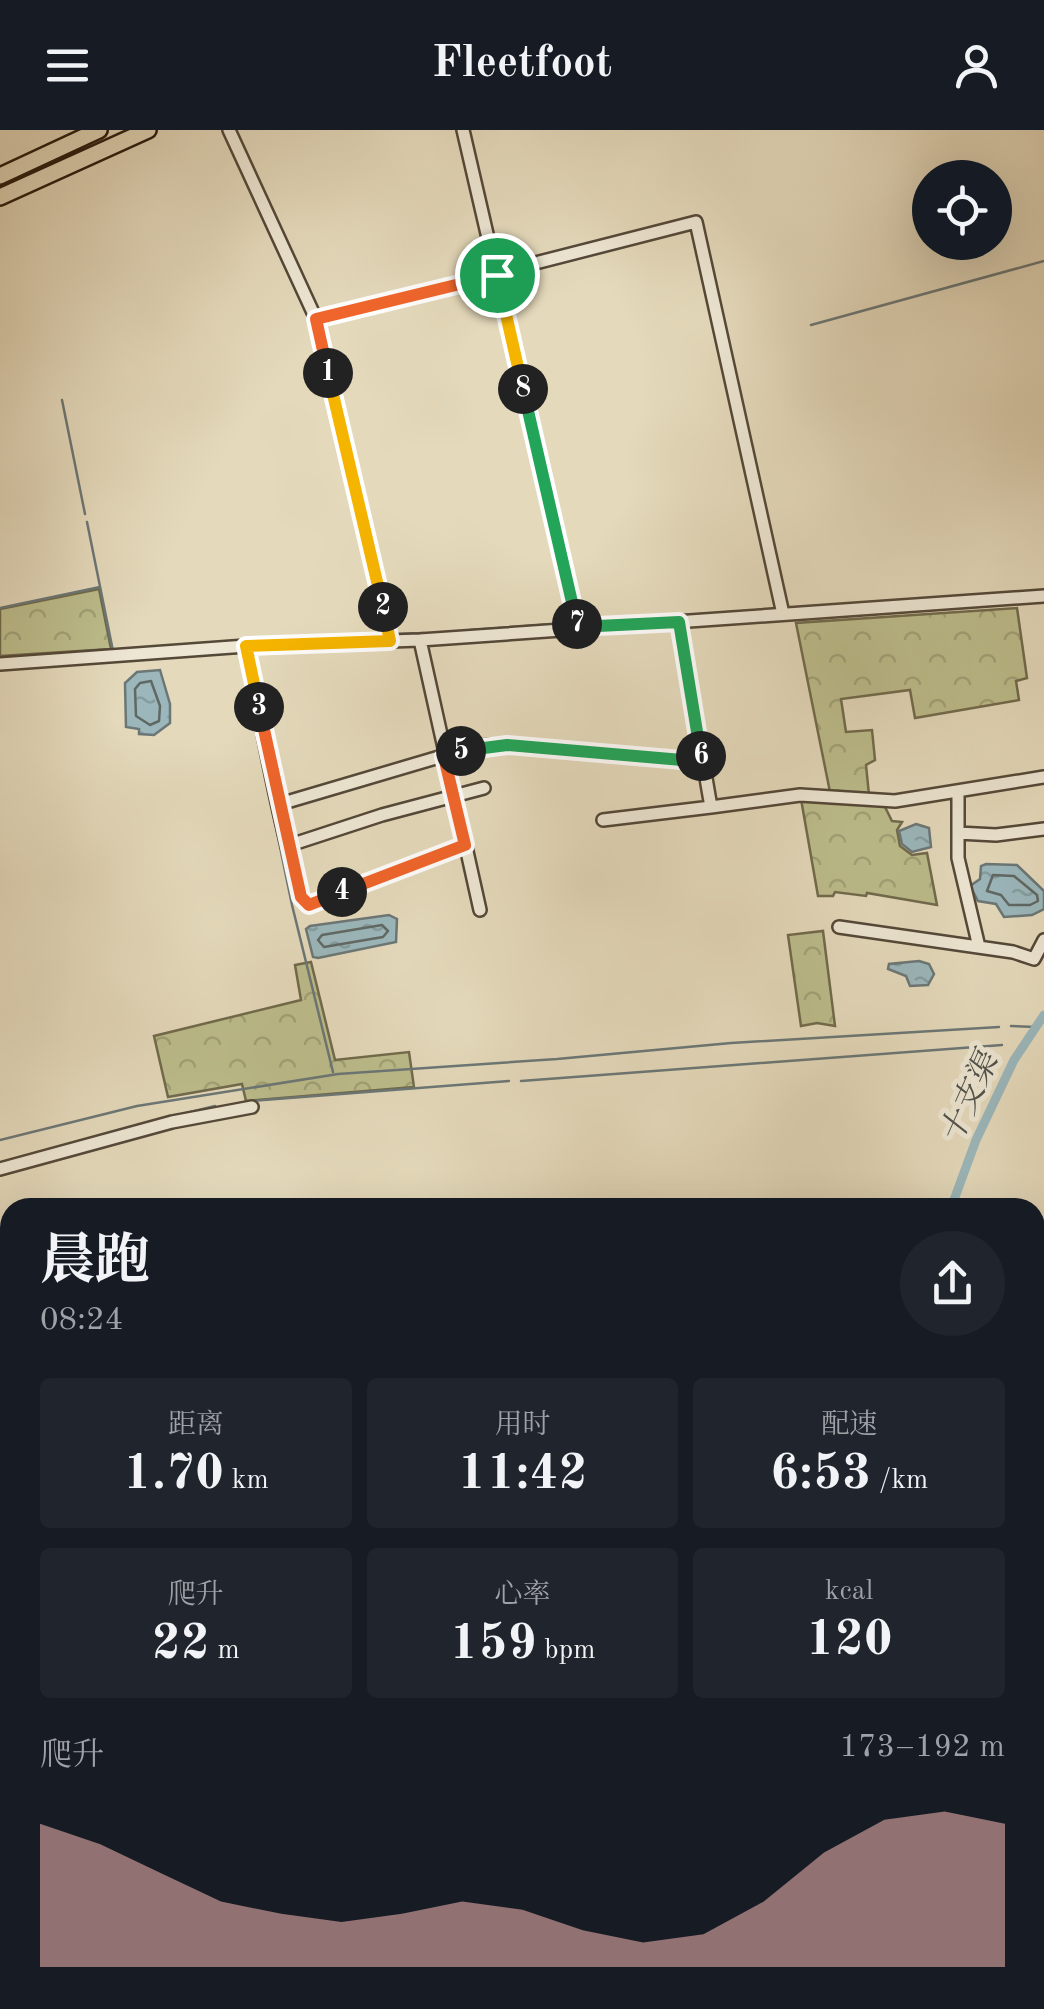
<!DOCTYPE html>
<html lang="zh">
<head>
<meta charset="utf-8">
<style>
  body { margin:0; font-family:"Old Standard TT","Noto Serif SC",serif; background:#20242c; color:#f1f3f6; height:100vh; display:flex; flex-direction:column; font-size:38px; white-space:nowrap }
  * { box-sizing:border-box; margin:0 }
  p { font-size:32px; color:#9ea1a6 }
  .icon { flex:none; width:55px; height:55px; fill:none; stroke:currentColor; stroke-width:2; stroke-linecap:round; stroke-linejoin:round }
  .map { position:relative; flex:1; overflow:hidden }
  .sheet { position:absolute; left:0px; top:1068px; width:1045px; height:812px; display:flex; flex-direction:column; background:#171b24; border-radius:30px 30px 0 0; box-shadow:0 10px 40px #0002 }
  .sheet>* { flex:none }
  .tools { position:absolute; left:912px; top:30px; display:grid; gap:20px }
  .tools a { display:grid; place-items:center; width:100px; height:100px; border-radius:50%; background:#171b24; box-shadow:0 10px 40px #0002; font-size:50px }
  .pin { position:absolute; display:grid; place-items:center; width:85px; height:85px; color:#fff; margin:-42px; border:5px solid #fff; border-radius:50%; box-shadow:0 2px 10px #0007 }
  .km { position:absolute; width:50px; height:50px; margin:-25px; border-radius:50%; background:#222; color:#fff; font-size:28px; line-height:50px; text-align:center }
  .round { display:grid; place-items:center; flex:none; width:105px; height:105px; border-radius:52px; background:#20242c }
  .summary { display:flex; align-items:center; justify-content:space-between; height:170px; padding:0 40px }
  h1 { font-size:55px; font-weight:700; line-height:75px }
  .stats { display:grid; grid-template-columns:repeat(3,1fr); gap:15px; height:170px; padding:10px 40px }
  .stats div { display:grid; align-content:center; border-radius:10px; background:#20242c; text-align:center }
  .stats b { font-size:50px; font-weight:700 }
  .stats small { font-size:28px; font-weight:400 }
  .stats p { font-size:28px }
  .chart { height:280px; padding:20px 40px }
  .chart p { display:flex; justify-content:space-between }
  .chart svg { width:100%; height:180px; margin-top:10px; fill:#c59692; opacity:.7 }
  header { display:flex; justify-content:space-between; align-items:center; height:130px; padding:0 40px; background:#171b24; font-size:45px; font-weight:700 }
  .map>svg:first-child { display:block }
</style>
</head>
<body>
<header><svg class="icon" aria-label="menu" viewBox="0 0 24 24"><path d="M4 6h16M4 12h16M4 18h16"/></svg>Fleetfoot<svg class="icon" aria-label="person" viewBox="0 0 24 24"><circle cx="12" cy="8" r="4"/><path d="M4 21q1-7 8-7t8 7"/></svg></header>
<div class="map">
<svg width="1044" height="1879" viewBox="0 0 1044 1879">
  <defs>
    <pattern id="grass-dots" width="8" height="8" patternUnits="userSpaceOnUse" patternTransform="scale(2.5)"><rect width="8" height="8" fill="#bcbc8b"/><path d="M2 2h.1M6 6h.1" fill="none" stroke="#a1a177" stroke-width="1.8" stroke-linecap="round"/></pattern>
    <pattern id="forest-crowns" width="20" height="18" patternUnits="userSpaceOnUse" patternTransform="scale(2.5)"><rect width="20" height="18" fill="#bcbc8b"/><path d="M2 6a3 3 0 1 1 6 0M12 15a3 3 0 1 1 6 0" fill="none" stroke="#a1a177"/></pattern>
    <pattern id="water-ripples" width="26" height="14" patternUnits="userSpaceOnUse" patternTransform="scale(2.5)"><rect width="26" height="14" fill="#9bb7bc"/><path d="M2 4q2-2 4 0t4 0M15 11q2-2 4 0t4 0" fill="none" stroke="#859da0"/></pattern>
  </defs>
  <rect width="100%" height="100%" fill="#e4d9bb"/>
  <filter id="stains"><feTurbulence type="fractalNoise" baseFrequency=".002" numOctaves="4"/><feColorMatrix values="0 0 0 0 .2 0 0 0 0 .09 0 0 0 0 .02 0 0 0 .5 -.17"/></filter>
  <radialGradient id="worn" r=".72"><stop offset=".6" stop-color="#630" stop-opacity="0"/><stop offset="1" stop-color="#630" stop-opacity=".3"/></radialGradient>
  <path fill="url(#grass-dots)" stroke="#706a4c" stroke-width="2.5" d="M 877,1870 L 973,1870 L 974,1879 L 879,1879 Z"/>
  <path fill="url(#forest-crowns)" stroke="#706a4c" stroke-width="2.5" d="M 99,459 L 111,519 L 0,526 L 0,479 Z
    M 1017,478 L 1027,548 L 1016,551 L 1019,570 L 915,588 L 910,560 L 841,569 L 846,602 L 872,600 L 875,630 L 866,635 L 869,665 L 830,662 L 796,493 Z
    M 801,669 L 884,675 L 892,691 L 902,692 L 897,700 L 900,716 L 912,725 L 927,723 L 937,775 L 867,763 L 866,766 L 835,762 L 833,766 L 818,766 Z
    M 823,801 L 835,896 L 817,893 L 801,896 L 788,805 Z
    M 311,832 L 335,930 L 409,922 L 414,957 L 246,971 L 242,954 L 168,967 L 154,906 L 301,870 L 295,835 Z"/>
  <path fill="url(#water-ripples)" stroke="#6b7776" stroke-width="2.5" d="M 160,540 L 170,574 L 170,593 L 154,605 L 139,604 L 139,599 L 126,597 L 125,553 L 137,542 Z
    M 916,694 L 929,698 L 931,717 L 912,722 L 902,714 L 899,701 Z
    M 986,734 L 1017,735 L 1044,761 L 1044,779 L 1032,785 L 1004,787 L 996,774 L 978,771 L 970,756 L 980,749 L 981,736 Z
    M 389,785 L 397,789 L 396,812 L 318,828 L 313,827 L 306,799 L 310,796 Z
    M 919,831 L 929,834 L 934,844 L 928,855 L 910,856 L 906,846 L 888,839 L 889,834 Z"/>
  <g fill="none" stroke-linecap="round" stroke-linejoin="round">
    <path stroke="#606864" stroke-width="2.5" d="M 151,551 L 160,576 L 159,591 L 150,595 L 136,586 L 135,559 L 140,553 Z
      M 993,745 L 1014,746 L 1037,765 L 1038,771 L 1030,775 L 1009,775 L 1001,765 L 987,761 Z
      M 382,795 L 388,801 L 383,807 L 324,817 L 318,810 L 322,805 Z"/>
    <path stroke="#6b7776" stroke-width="2.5" d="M 811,195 L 1044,131
      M 62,270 L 85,384
      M 87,392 L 113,521
      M 0,478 L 100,457
      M 789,478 L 837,475
      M 670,486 L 774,479
      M 584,492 L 657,487
      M 470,500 L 569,493
      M 396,504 L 424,503
      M 336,507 L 382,505
      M 0,528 L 33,526
      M 241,528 L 292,775 L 333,942
      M 1011,896 L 1036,897
      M 521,951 L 1002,915
      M 252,971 L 509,951
      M 178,985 L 215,976
      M 0,1010 L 137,976 L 338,944 L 557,929 L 731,913 L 999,897"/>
    <path stroke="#9bb7bc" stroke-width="9" d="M 951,1078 L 976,1010 L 1014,930 L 1044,885
      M 997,1870 L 998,1879"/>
    <defs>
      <path id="minor" d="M 229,0 L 316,189 L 390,511
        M 463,0 L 578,497
        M 316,189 L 696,92 L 783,484
        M 679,492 L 711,677 L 800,665 L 895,671 L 1044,647
        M 420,510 L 480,780
        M 246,516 C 255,559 288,754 309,775 L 465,715
        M 0,534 L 246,516 L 420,510 L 1044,466
        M 958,661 L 958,728 L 979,817
        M 280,674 L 473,617 L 492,615 L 671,630 L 702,626
        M 603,690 L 711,677
        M 958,703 L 996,705 L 1044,699
        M 287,716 L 382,685 L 484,658
        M 839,797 L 1013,822 L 1034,829 L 1044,810
        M 0,1039 L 172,992 L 252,977
        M 0,1145 L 10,1176
        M 1044,1155 L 1044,1284
        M 0,1280 L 10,1278
        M 0,1374 L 10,1371
        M 0,1485 L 10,1483
        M 0,1501 L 10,1499
        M 0,1587 L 10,1584
        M 0,1672 L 10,1670
        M 0,1754 L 10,1752
        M 0,1779 L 10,1778
        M 1035,1837 L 1044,1836
        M 232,1870 L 235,1879"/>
      <path id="major" d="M 0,46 L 99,0
        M 0,67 L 148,0
        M 1042,1181 L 1044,1181
        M 1043,1201 L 1044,1201"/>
    </defs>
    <use href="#minor" stroke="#544838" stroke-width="16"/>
    <use href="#major" stroke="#24180c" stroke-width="20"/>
    <use href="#minor" stroke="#ede6d3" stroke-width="11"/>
    <use href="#major" stroke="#e4d9bb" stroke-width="15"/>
  </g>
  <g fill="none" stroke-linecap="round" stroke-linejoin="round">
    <defs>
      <path id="split-1" d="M 328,243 L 316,189 L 497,145"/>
      <path id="split-2" d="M 328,243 L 383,477"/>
      <path id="split-3" d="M 259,577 L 246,516 L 390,511 L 383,477"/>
      <path id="split-4" d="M 259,577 L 301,767 L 309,775 L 342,762"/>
      <path id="split-5" d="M 342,762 L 465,715 L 444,627 L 461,621"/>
      <path id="split-6" d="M 461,621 L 507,615 L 682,630 L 701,626"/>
      <path id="split-7" d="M 577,494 L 578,497 L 679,492 L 701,626"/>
      <path id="split-8" d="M 523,259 L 577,494"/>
      <path id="split-9" d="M 497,145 L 523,259"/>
    </defs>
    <use href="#split-1" stroke="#fff" stroke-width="20"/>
    <use href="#split-2" stroke="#fff" stroke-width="20"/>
    <use href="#split-3" stroke="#fff" stroke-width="20"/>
    <use href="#split-4" stroke="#fff" stroke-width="20"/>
    <use href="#split-5" stroke="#fff" stroke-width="20"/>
    <use href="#split-6" stroke="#fff" stroke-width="20"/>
    <use href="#split-7" stroke="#fff" stroke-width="20"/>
    <use href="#split-8" stroke="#fff" stroke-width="20"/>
    <use href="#split-9" stroke="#fff" stroke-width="20"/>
    <use href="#split-1" stroke="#f0652b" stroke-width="12"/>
    <use href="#split-2" stroke="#f5b400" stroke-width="12"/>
    <use href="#split-3" stroke="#f5b400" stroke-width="12"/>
    <use href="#split-4" stroke="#f0652b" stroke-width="12"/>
    <use href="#split-5" stroke="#f0652b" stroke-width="12"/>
    <use href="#split-6" stroke="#22a559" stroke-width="12"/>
    <use href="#split-7" stroke="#22a559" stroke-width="12"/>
    <use href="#split-8" stroke="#22a559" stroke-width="12"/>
    <use href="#split-9" stroke="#f5b400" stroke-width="12"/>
  </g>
  <g text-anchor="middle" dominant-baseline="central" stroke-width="10" stroke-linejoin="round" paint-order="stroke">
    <g font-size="32" font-style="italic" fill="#4e504a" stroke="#ede6d3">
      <text transform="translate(971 969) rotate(-66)">十支渠</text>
    </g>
  </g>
  <rect width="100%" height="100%" filter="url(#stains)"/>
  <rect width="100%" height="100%" fill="url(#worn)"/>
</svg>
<div class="tools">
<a><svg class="icon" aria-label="locate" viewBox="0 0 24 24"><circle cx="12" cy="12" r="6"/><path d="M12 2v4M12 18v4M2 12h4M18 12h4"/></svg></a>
</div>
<div class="pin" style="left:497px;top:145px;background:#1e9e55"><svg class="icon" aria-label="arrive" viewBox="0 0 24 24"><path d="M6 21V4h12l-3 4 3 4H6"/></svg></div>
<b class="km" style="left:328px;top:243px">1</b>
<b class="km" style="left:383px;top:477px">2</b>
<b class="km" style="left:259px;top:577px">3</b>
<b class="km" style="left:342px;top:762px">4</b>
<b class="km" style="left:461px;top:621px">5</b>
<b class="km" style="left:701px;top:626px">6</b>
<b class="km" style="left:577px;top:494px">7</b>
<b class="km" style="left:523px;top:259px">8</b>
<section class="sheet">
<div class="summary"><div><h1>晨跑</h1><p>08:24</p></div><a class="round"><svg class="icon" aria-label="share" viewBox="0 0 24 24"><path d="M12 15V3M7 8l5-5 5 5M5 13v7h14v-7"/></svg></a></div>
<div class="stats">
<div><p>距离</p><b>1.70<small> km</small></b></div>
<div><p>用时</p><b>11:42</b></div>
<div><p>配速</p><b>6:53<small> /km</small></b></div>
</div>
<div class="stats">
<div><p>爬升</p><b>22<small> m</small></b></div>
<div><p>心率</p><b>159<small> bpm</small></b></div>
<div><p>kcal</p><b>120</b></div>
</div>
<div class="chart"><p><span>爬升</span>173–192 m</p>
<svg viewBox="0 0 160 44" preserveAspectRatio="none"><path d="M0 44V9L10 14L20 21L30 28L40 31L50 33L60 31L70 28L80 30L90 35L100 38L110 36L120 28L130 16L140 8L150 6L160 9V44z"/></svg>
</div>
</section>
</div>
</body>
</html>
